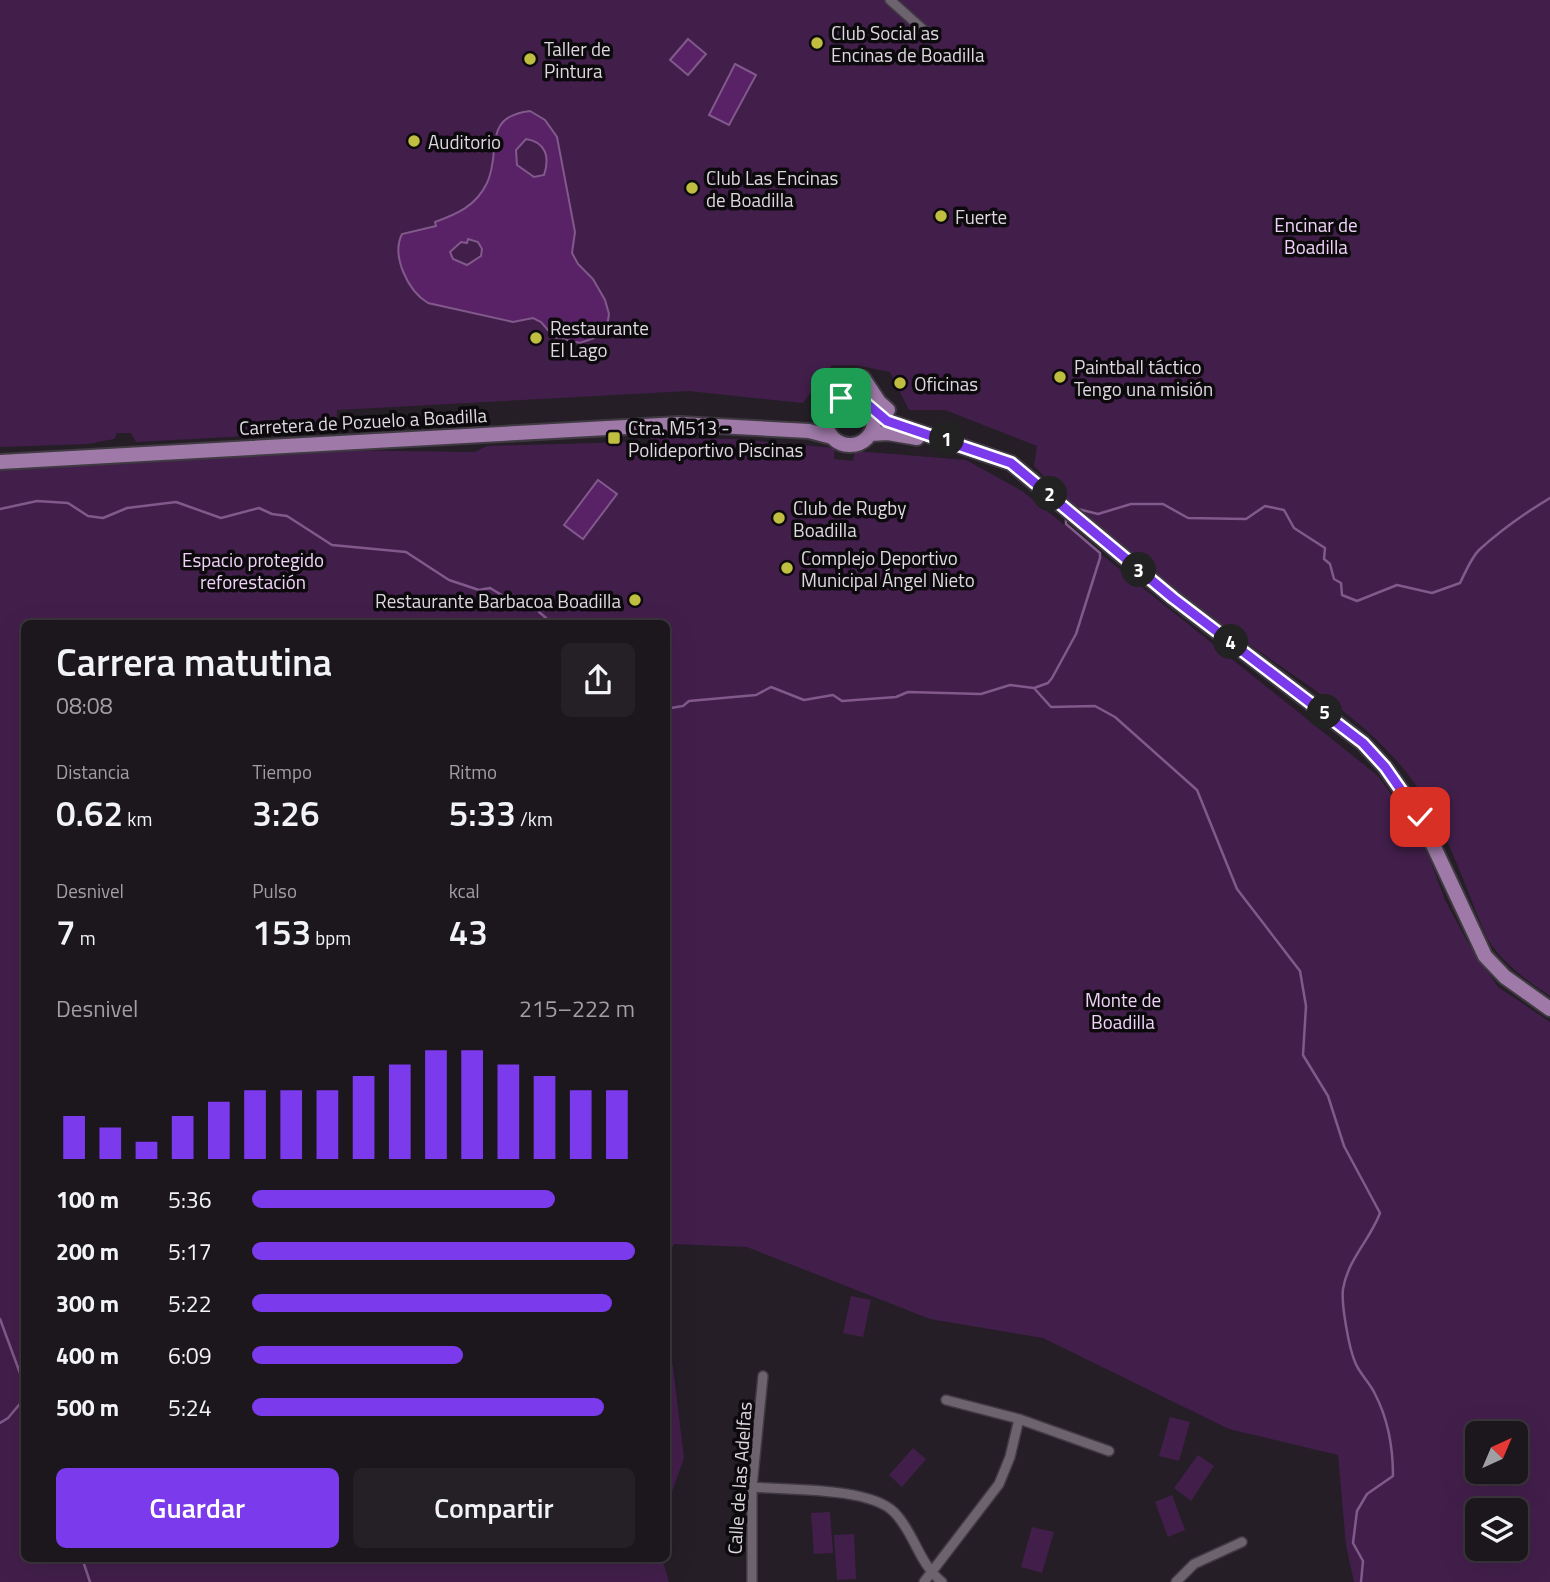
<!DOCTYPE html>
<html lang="es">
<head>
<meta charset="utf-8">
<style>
  body { margin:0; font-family:"Titillium Web",sans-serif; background:#251f26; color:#f1f3f6; height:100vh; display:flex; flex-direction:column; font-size:26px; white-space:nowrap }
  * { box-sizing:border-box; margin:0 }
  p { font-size:23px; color:#a09fa4 }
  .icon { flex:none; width:38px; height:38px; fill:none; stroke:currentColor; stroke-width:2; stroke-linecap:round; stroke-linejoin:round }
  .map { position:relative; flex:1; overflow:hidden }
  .sheet { position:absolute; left:21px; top:620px; width:649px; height:942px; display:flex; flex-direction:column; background:#1c161d; border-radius:10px; box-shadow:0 7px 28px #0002,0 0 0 2px #3a353b }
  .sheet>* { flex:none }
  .needle { width:46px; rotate:44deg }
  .buttons { position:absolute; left:1465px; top:1421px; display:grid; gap:14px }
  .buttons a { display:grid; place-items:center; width:63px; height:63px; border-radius:10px; background:#1c161d; box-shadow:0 7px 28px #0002,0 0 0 2px #3a353b; font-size:35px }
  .pin { position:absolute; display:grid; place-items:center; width:60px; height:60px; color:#fff; margin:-30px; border-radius:14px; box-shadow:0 4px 10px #0006 }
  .km { position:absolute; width:35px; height:35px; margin:-18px; border-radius:50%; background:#222; color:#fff; font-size:19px; line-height:35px; text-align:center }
  .round { display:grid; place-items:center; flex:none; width:74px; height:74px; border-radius:10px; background:#251f26 }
  .headline { display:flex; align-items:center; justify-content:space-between; height:119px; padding:0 35px }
  h1 { font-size:38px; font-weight:600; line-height:52px }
  .figures { display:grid; grid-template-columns:repeat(3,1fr); gap:10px; height:119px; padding:7px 35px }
  .figures div { display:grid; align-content:center }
  .figures b { font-size:35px; font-weight:600 }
  .figures small { font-size:19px; font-weight:400 }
  .figures p { font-size:19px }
  .chart { height:196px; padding:14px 35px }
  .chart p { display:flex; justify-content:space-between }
  .chart svg { width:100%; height:126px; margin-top:7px; stroke:#7c3aed; stroke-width:6 }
  .cta { display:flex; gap:14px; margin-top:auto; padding:14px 35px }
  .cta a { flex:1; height:80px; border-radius:10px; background:#7c3aed; color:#fff; font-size:28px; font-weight:600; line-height:80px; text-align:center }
  .cta a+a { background:#251f26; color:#f1f3f6 }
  ul { padding:0 35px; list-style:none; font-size:23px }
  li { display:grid; grid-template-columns:112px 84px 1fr; align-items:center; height:52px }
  li i { height:18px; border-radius:9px; background:#7c3aed }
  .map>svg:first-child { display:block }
</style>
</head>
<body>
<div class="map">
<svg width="1550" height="1582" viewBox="0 0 1550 1582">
  <rect width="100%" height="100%" fill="#251e27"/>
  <path fill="#421f4b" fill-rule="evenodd" d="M 0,0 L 1550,0 L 1550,996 C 1525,979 1505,965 1488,940 C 1465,888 1447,827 1413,781 C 1368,719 1299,681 1238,636 C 1167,584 1095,530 1034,466 L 1037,446 L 945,410 L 909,410 L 890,372 L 856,365 L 832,365 L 803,403 L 688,391 L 337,410 L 336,431 L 136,442 L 131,433 L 117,433 L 114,439 L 87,444 L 0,447 Z
    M 651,438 L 734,439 L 835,448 L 834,459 L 853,461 L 855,451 L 966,460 L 1022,491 L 1378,776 L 1420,834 L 1445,900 L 1468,943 L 1498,987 L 1550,1022 L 1550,1582 L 1354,1582 L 1346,1545 L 1338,1455 L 1229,1429 L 1043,1338 L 930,1319 L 747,1247 L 674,1244 L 667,1259 L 667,623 L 24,623 L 24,1558 L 662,1558 L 669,1582 L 0,1582 L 0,471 L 318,450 L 475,452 L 487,446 L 629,442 L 629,450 L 641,446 L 650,447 ZM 1477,1433 L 1516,1433 L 1516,1472 L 1477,1472 ZM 1477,1510 L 1516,1510 L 1516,1549 L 1477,1549 Z
    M 851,1296 L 871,1300 L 863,1337 L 843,1333 Z
    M 667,1345 L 673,1367 L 684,1458 L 667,1506 Z
    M 1170,1417 L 1190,1422 L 1179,1461 L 1159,1456 Z
    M 913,1448 L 926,1459 L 902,1487 L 889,1475 Z
    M 1198,1455 L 1214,1466 L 1191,1501 L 1174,1488 Z
    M 1172,1495 L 1185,1530 L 1168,1537 L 1155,1502 Z
    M 830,1512 L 833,1553 L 814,1554 L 811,1513 Z
    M 1032,1527 L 1054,1532 L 1042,1573 L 1021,1567 Z
    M 854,1534 L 856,1579 L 837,1580 L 834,1535 Z"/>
  <path fill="#592267" stroke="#81598b" stroke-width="2" fill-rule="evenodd" d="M 688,39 L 706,54 L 688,75 L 670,60 Z
    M 735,64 L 756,75 L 729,125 L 709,115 Z
    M 530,111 L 545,120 L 557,137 L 575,232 L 572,253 L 578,264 L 593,279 L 605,300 L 609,314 L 606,334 L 580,343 L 554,337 L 541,322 L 533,318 L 513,322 L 428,303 C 408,291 391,256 402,234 L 436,226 L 435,222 C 457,214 476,206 487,183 C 502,151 481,117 530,111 ZM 526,139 C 546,142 550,157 544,175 L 534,177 L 517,165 L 516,150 ZM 468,239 L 478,242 L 482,249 L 481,256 L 467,265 L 453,259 L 450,252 L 461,242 L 467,243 Z
    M 598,480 L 617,494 L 583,539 L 564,525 Z"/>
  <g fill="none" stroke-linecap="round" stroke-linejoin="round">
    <path stroke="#81598b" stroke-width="2.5" d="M 0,509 L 37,501 L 68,503 L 88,516 L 103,518 L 127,508 L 176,502 L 221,518 L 259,508 L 272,514 L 287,516 L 332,545 L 406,552 L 449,580 L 479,590 L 490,588 L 505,597 L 535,603 L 539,612 L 552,623
      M 1078,509 L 1098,514 L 1131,504 L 1163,504 L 1188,518 L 1246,519 L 1265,506 L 1284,510 L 1294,528 L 1325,548 L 1324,559 L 1330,564 L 1334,579 L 1341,583 L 1342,595 L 1357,601 L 1397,585 L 1432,593 L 1460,583 C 1465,573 1471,558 1479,550 C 1501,530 1525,513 1550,498
      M 1034,688 L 1048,683 L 1052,678 L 1076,634 L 1100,558 L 1100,553 L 1066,524 L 1066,516
      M 667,704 L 671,708 L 683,706 L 689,701 L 756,695 L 771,687 L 804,700 L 833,695 L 842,701 L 896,697 L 908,692 L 981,694 L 1010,685 L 1034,688 L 1051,707 L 1095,706 L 1115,717 L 1197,790 L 1237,889 L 1300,971 L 1306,1006 L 1303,1055 L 1328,1096 L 1344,1146 L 1380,1213 C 1370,1240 1348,1259 1343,1289 C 1341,1304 1349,1348 1355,1362 C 1359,1373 1370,1383 1375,1394 C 1388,1419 1393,1449 1393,1476 L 1367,1494 L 1357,1511 L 1353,1543 L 1363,1561 L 1361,1582
      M 0,1319 L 24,1384
      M 0,1423 L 8,1418 L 24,1399
      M 82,1558 L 90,1582"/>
    <defs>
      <path id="minor" d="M 890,0 L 927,33
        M 946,1400 L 1019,1419 L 1109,1451
        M 752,1487 C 787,1490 869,1487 894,1512 C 914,1532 919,1564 942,1582
        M 752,1582 L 752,1487 L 763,1376
        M 924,1582 L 999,1484 L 1010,1457 L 1019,1419
        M 1176,1582 L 1194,1564 L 1242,1542"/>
      <path id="primary" d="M 863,378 L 879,402 L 888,410
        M826 421a24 24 0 1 1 48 0a24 24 0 1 1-48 0Z
        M 868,404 L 887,421 L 1011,463 L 1173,598 L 1363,743 L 1385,767 L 1420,817 L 1485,956 L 1505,977 L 1550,1009
        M 870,434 L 888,433 L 917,438
        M 0,462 L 680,424 L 809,431 L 832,437"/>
    </defs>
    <use href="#minor" stroke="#403a42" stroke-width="12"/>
    <use href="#primary" stroke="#403a42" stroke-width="18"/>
    <use href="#minor" stroke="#6c636e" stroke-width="9"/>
    <use href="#primary" stroke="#9f7aa9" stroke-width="14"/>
  </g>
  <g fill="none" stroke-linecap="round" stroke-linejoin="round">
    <defs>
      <path id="route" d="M 841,398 L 860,398 L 887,421 L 1011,463 L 1173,598 L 1363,743 L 1385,767 L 1420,817"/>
    </defs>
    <use href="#route" stroke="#fff" stroke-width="14"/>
    <use href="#route" stroke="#7c3aed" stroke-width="9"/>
  </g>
  <g fill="#bfbe41" stroke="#0d0a0e" stroke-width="2.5">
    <circle cx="817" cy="43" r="7"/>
    <circle cx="530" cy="59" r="7"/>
    <circle cx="414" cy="141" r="7"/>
    <circle cx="692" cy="188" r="7"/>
    <circle cx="941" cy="216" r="7"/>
    <circle cx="536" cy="338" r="7"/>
    <circle cx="1060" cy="377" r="7"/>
    <circle cx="900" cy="383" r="7"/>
    <rect x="607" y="431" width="14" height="14" rx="3.5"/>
    <circle cx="779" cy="518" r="7"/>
    <circle cx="787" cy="568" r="7"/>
    <circle cx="635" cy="600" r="7"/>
  </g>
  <g text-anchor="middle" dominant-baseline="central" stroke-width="7" stroke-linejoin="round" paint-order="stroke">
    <g font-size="19" fill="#ded9df" stroke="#0d0a0e" text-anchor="start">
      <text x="831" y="32">Club Social as<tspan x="831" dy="22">Encinas de Boadilla</tspan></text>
      <text x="544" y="48">Taller de<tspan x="544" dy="22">Pintura</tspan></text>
      <text x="428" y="141">Auditorio</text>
      <text x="706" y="177">Club Las Encinas<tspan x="706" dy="22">de Boadilla</tspan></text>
      <text x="955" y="216">Fuerte</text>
      <text x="550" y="327">Restaurante<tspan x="550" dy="22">El Lago</tspan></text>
      <text x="1074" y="366">Paintball táctico<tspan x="1074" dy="22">Tengo una misión</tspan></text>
      <text x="914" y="383">Oficinas</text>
      <text x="628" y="427">Ctra. M513 -<tspan x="628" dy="22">Polideportivo Piscinas</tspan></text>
      <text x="793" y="507">Club de Rugby<tspan x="793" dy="22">Boadilla</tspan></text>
      <text x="801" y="557">Complejo Deportivo<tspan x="801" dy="22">Municipal Ángel Nieto</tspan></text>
      <text x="621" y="600" text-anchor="end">Restaurante Barbacoa Boadilla</text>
    </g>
    <g font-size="19" fill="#f1d3fa" stroke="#0d0a0e">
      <text x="1316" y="224">Encinar de<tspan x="1316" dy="22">Boadilla</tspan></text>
      <text x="253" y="559">Espacio protegido<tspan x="253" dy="22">reforestación</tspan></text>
      <text x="1123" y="999">Monte de<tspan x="1123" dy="22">Boadilla</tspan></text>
    </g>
    <g font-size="19" fill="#ded9df" stroke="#0d0a0e">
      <text transform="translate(363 421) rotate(-3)">Carretera de Pozuelo a Boadilla</text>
      <text transform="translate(739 1478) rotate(-86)">Calle de las Adelfas</text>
    </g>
  </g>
</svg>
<div class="buttons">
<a><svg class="needle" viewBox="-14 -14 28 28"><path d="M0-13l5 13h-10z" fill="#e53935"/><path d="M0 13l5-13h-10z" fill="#a09fa4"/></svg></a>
<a><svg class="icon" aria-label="layers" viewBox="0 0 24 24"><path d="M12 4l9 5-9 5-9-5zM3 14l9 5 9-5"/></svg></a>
</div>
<div class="pin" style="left:841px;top:398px;background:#1e9e55"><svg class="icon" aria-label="arrive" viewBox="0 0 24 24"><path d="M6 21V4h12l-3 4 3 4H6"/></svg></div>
<div class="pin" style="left:1420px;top:817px;background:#d93025"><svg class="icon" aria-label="check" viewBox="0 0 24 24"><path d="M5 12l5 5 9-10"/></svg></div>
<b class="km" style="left:947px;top:439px">1</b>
<b class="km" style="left:1050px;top:494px">2</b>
<b class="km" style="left:1139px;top:570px">3</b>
<b class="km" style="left:1231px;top:642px">4</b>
<b class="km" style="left:1325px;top:712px">5</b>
<section class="sheet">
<div class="headline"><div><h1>Carrera matutina</h1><p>08:08</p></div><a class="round"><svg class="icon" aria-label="share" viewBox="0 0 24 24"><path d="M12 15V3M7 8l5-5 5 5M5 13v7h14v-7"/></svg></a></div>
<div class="figures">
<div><p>Distancia</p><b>0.62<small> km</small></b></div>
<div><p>Tiempo</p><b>3:26</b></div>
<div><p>Ritmo</p><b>5:33<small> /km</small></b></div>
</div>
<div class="figures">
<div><p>Desnivel</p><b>7<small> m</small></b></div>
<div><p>Pulso</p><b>153<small> bpm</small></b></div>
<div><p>kcal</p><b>43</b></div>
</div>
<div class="chart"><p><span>Desnivel</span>215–222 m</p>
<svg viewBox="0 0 160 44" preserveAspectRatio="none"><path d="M5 44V29M15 44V33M25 44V38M35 44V29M45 44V24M55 44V20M65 44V20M75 44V20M85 44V15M95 44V11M105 44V6M115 44V6M125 44V11M135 44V15M145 44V20M155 44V20"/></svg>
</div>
<ul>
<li><b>100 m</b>5:36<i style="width:79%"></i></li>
<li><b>200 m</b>5:17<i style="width:100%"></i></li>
<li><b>300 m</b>5:22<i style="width:94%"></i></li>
<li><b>400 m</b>6:09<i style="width:55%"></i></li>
<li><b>500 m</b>5:24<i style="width:92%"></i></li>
</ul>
<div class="cta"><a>Guardar</a><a>Compartir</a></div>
</section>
</div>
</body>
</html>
